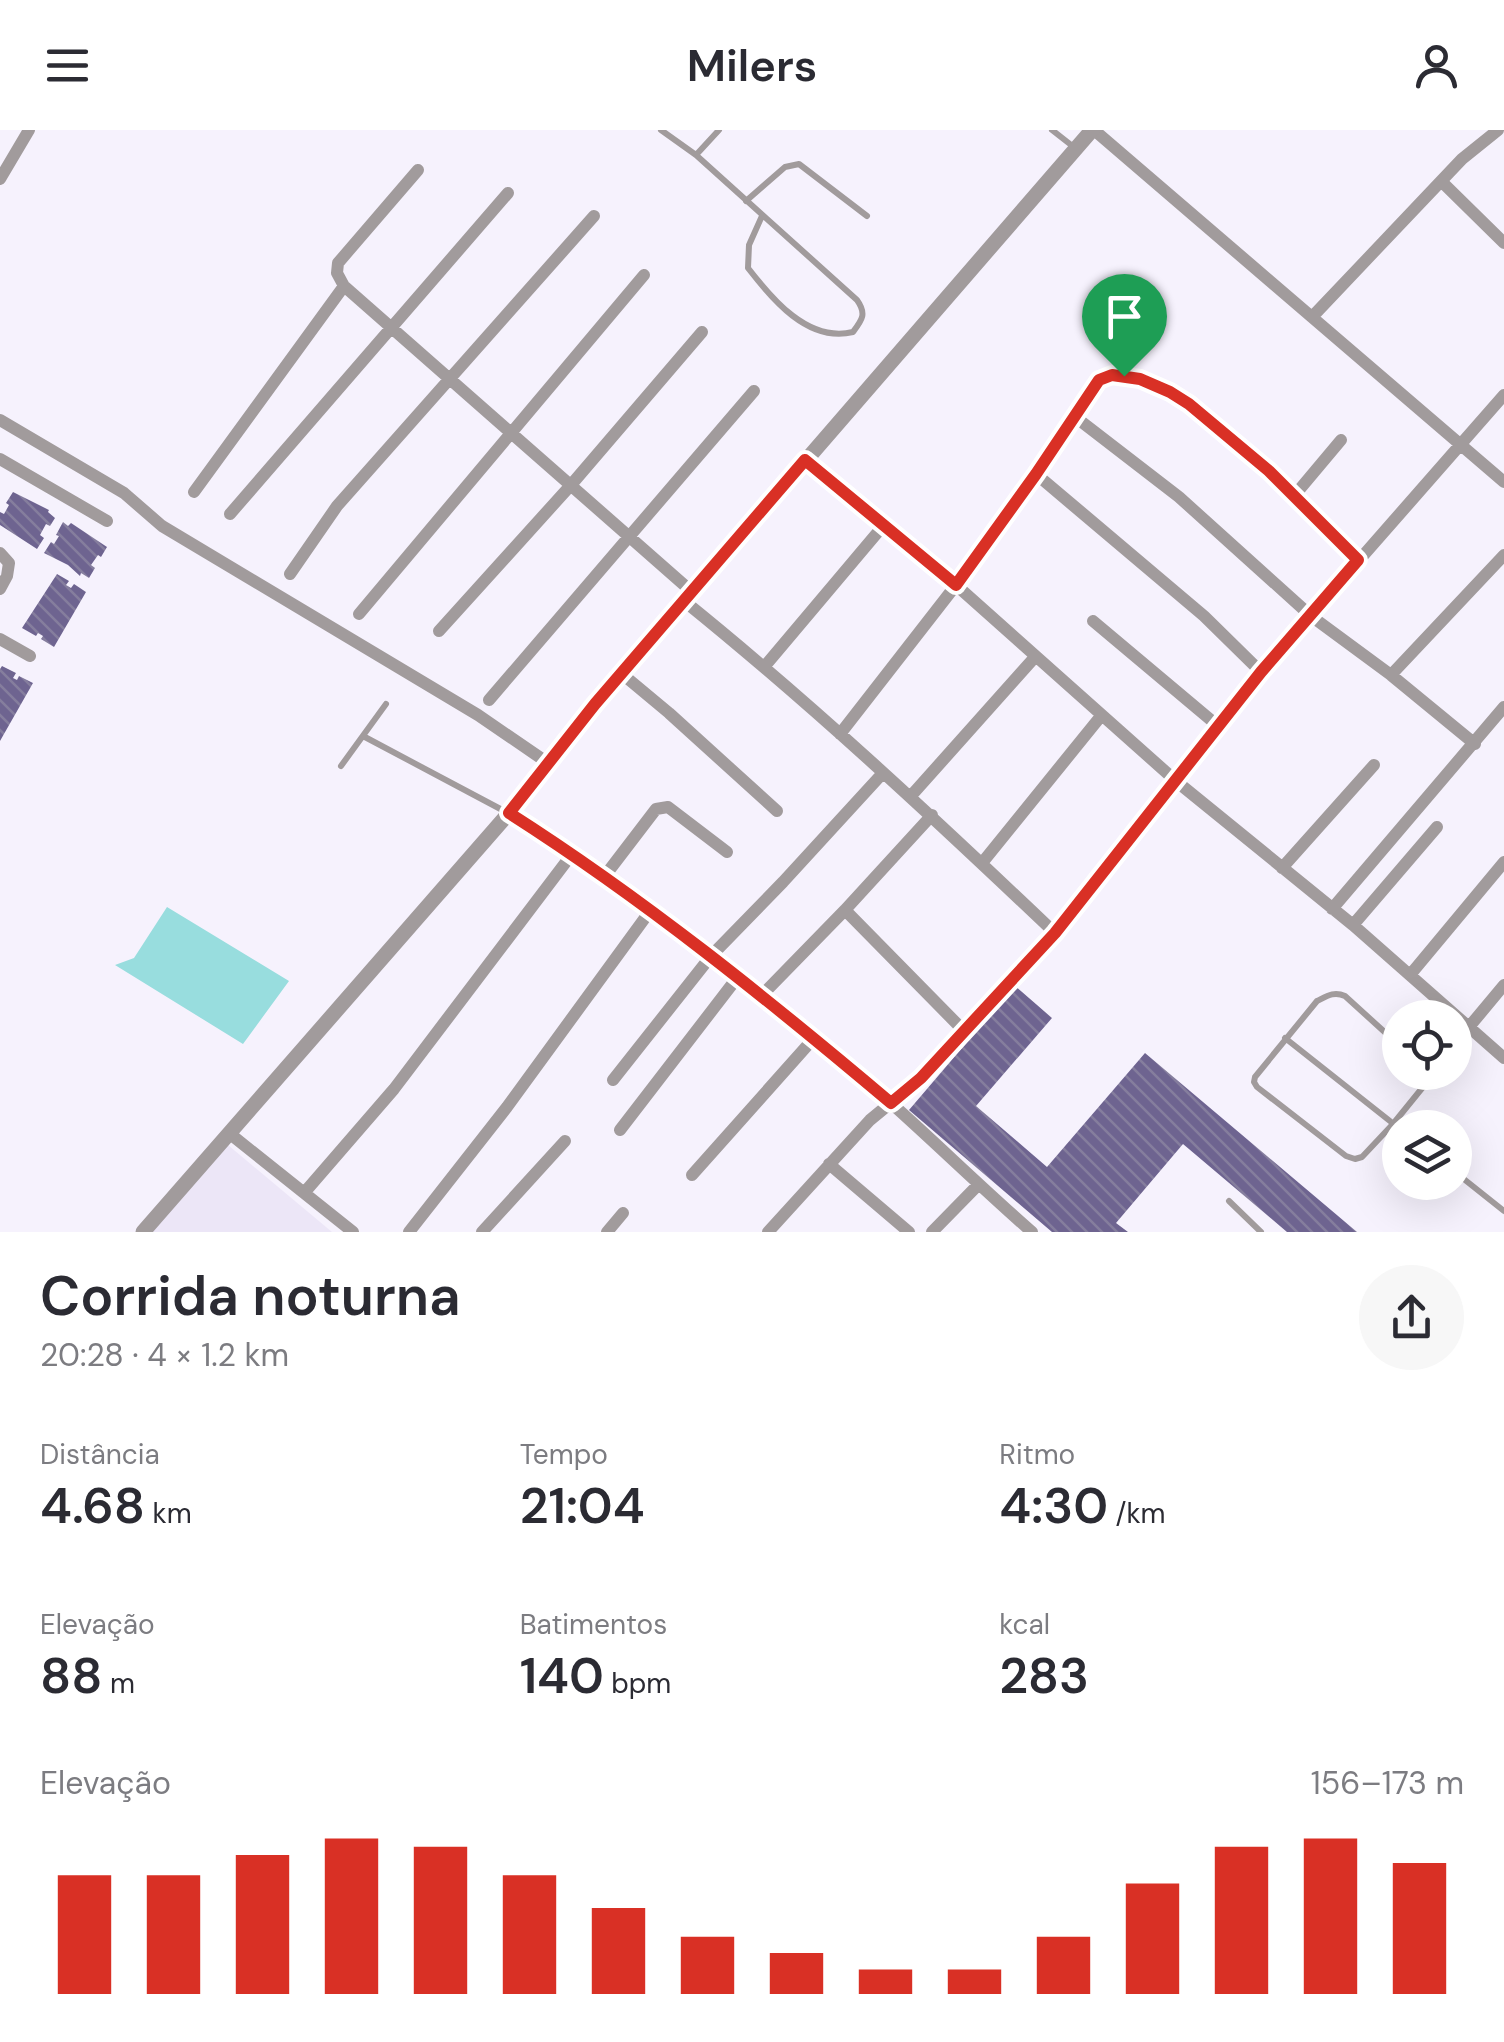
<!DOCTYPE html>
<html lang="pt">
<head>
<meta charset="utf-8">
<style>
  body { margin:0; font-family:"DM Sans",sans-serif; background:#f7f7f7; color:#2b2b33; height:100vh; display:flex; flex-direction:column; font-size:38px; white-space:nowrap }
  * { box-sizing:border-box; margin:0 }
  p { font-size:32px; color:#7c7c81 }
  .icon { flex:none; width:55px; height:55px; fill:none; stroke:currentColor; stroke-width:2; stroke-linecap:round; stroke-linejoin:round }
  .map { position:relative; height:1102px; overflow:hidden }
  .sheet { display:flex; flex-direction:column; background:#fff; flex:1 }
  .sheet>* { flex:none }
  .buttons { position:absolute; left:1382px; top:870px; display:grid; gap:20px }
  .buttons a { display:grid; place-items:center; width:90px; height:90px; border-radius:50%; background:#fff; box-shadow:0 10px 40px #0002; font-size:50px }
  .pin { position:absolute; display:grid; place-items:center; width:85px; height:85px; color:#fff; margin:-102px -42px; border-radius:50% 50% 50% 0; rotate:-45deg; box-shadow:0 0 10px #0007 }
  .pin .icon { rotate:45deg }
  .round { display:grid; place-items:center; flex:none; width:105px; height:105px; border-radius:52px; background:#f7f7f7 }
  .headline { display:flex; align-items:center; justify-content:space-between; height:170px; padding:0 40px }
  h1 { font-size:55px; font-weight:600; line-height:75px }
  .metrics { display:grid; grid-template-columns:repeat(3,1fr); gap:15px; height:170px; padding:10px 40px }
  .metrics div { display:grid; align-content:center }
  .metrics b { font-size:50px; font-weight:600 }
  .metrics small { font-size:28px; font-weight:400 }
  .metrics p { font-size:28px }
  .chart { height:280px; padding:20px 40px }
  .chart p { display:flex; justify-content:space-between }
  .chart svg { width:100%; height:180px; margin-top:10px; stroke:#d93025; stroke-width:6 }
  header { display:flex; justify-content:space-between; align-items:center; height:130px; padding:0 40px; background:#fff; font-size:45px; font-weight:600 }
  .map>svg:first-child { display:block }
</style>
</head>
<body>
<header><svg class="icon" aria-label="menu" viewBox="0 0 24 24"><path d="M4 6h16M4 12h16M4 18h16"/></svg>Milers<svg class="icon" aria-label="person" viewBox="0 0 24 24"><circle cx="12" cy="8" r="4"/><path d="M4 21q1-7 8-7t8 7"/></svg></header>
<div class="map">
<svg width="1504" height="1102" viewBox="0 0 1504 1102">
  <defs>
    <pattern id="building-back-hatch" width="6" height="6" patternUnits="userSpaceOnUse" patternTransform="scale(2.5)"><rect width="6" height="6" fill="#6e6490"/><path d="M-1 5l2 2M0 0l6 6M5-1l2 2" fill="none" stroke="#857e9d"/></pattern>
  </defs>
  <rect width="100%" height="100%" fill="#f6f2fd"/>
  <path fill="#ece6f7" d="M 228,1015 L 332,1102 L 152,1102 Z"/>
  <path fill="#98ddde" d="M 167,777 L 289,851 L 243,914 L 115,835 L 134,828 Z"/>
  <path fill="url(#building-back-hatch)" d="M 13,362 L 49,380 L 48,382 L 55,388 L 50,396 L 46,394 L 40,405 L 44,408 L 37,419 L 0,395 L 0,382 L 4,384 L 9,375 L 6,373 Z
    M 63,392 L 68,396 L 71,393 L 107,417 L 101,427 L 98,425 L 91,435 L 95,438 L 89,448 L 81,443 L 80,446 L 68,435 L 44,423 L 51,412 L 54,414 L 59,406 L 56,405 Z
    M 57,444 L 69,451 L 66,455 L 71,458 L 74,454 L 86,462 L 54,517 L 41,509 L 43,506 L 38,503 L 36,506 L 22,498 Z
    M 2,536 L 16,543 L 13,548 L 17,550 L 19,546 L 33,553 L 0,611 L 0,539 Z
    M 1015,856 L 1052,888 L 976,976 L 1047,1037 L 1145,923 L 1357,1102 L 1287,1102 L 1183,1014 L 1116,1093 L 1128,1102 L 1052,1102 L 909,980 Z"/>
  <g fill="none" stroke-linecap="round" stroke-linejoin="round">
    <path stroke="#a19b9c" stroke-width="6" d="M 661,0 L 696,25 L 857,170 C 867,184 862,190 853,202 C 808,213 772,169 748,138 L 749,115 L 762,86
      M 1052,0 L 1075,18
      M 696,25 L 719,0
      M 746,71 L 785,37 L 799,34 L 867,86
      M 363,606 L 508,683
      M 341,636 L 386,574
      M 1285,908 L 1400,999
      M 1400,916 L 1345,866 C 1334,861 1327,866 1317,871 L 1255,947 L 1254,952 L 1257,957 L 1346,1026 L 1355,1029 L 1362,1027 L 1393,994 L 1423,957 L 1424,942
      M 1455,1042 L 1504,1081
      M 1229,1071 L 1261,1102"/>
    <path stroke="#a19b9c" stroke-width="12" d="M 1094,0 L 1504,352
      M 418,40 L 338,133 L 337,143 L 344,156 L 691,461
      M 0,49 L 29,0
      M 1441,51 L 1504,113
      M 1313,186 L 1462,29 L 1498,0
      M 1074,286 L 1179,367 L 1311,486 L 1391,545 L 1475,614
      M 0,290 L 124,363 L 162,396 L 478,585 L 548,633
      M 0,329 L 107,391
      M 805,330 L 956,455 L 1176,651 L 1353,795 L 1504,928
      M 1036,344 L 1204,486 L 1261,542
      M 194,362 L 344,156
      M 1294,366 L 1341,310
      M 230,384 L 508,63
      M 0,423 L 9,433 L 7,446 L 0,459
      M 290,444 L 337,376 L 594,86
      M 683,470 C 813,575 934,688 1055,803
      M 359,484 L 644,145
      M 1093,491 L 1218,596
      M 439,501 L 571,355 L 702,202
      M 0,509 L 30,526
      M 765,536 L 883,396
      M 621,543 L 669,583 L 777,681
      M 1391,545 L 1504,425
      M 489,570 L 754,261
      M 840,604 L 956,455 L 1036,344 L 1099,250 C 1103,249 1111,245 1114,245 C 1181,239 1312,383 1359,430
      M 910,667 L 1035,527
      M 509,683 C 589,734 663,791 738,848 C 790,888 842,929 891,973 C 939,1016 984,1060 1032,1102
      M 982,733 L 1101,586
      M 1282,738 L 1374,635
      M 604,747 L 656,679 L 668,677 L 727,722
      M 1332,779 L 1504,577
      M 845,780 L 965,902
      M 1353,795 L 1437,697
      M 1410,845 L 1504,732
      M 762,865 L 845,780 L 932,685
      M 1469,897 L 1504,855
      M 613,950 L 711,826 L 783,752 L 882,644
      M 620,1000 L 737,848
      M 229,1003 L 353,1102
      M 829,1034 L 909,1102
      M 692,1045 L 814,908
      M 304,1063 L 394,959 L 572,724
      M 409,1102 L 507,977 L 650,781
      M 482,1102 L 565,1011
      M 607,1102 L 623,1083
      M 768,1102 L 870,990 L 921,948 L 1055,803 L 1261,542 L 1504,265
      M 932,1102 L 978,1055"/>
    <path stroke="#a19b9c" stroke-width="15" d="M 143,1102 L 509,683 L 595,574 L 1092,0"/>
  </g>
  <g fill="none" stroke-linecap="round" stroke-linejoin="round">
    <defs>
      <path id="route" d="M 1112,245 L 1140,249 L 1170,262 L 1189,274 L 1269,341 L 1358,430 L 1261,542 L 1055,803 L 921,948 L 891,973 C 769,870 644,769 509,683 L 595,574 L 805,330 L 956,455 L 1036,344 L 1099,250 Z"/>
    </defs>
    <use href="#route" stroke="#fff" stroke-width="20"/>
    <use href="#route" stroke="#d93025" stroke-width="12"/>
  </g>
</svg>
<div class="buttons">
<a><svg class="icon" aria-label="locate" viewBox="0 0 24 24"><circle cx="12" cy="12" r="6"/><path d="M12 2v4M12 18v4M2 12h4M18 12h4"/></svg></a>
<a><svg class="icon" aria-label="layers" viewBox="0 0 24 24"><path d="M12 4l9 5-9 5-9-5zM3 14l9 5 9-5"/></svg></a>
</div>
<div class="pin" style="left:1124px;top:246px;background:#1e9e55"><svg class="icon" aria-label="arrive" viewBox="0 0 24 24"><path d="M6 21V4h12l-3 4 3 4H6"/></svg></div>
</div>
<section class="sheet">
<div class="headline"><div><h1>Corrida noturna</h1><p>20:28 · 4 × 1.2 km</p></div><a class="round"><svg class="icon" aria-label="share" viewBox="0 0 24 24"><path d="M12 15V3M7 8l5-5 5 5M5 13v7h14v-7"/></svg></a></div>
<div class="metrics">
<div><p>Distância</p><b>4.68<small> km</small></b></div>
<div><p>Tempo</p><b>21:04</b></div>
<div><p>Ritmo</p><b>4:30<small> /km</small></b></div>
</div>
<div class="metrics">
<div><p>Elevação</p><b>88<small> m</small></b></div>
<div><p>Batimentos</p><b>140<small> bpm</small></b></div>
<div><p>kcal</p><b>283</b></div>
</div>
<div class="chart"><p><span>Elevação</span>156–173 m</p>
<svg viewBox="0 0 160 44" preserveAspectRatio="none"><path d="M5 44V15M15 44V15M25 44V10M35 44V6M45 44V8M55 44V15M65 44V23M75 44V30M85 44V34M95 44V38M105 44V38M115 44V30M125 44V17M135 44V8M145 44V6M155 44V12"/></svg>
</div>
</section>
</body>
</html>
